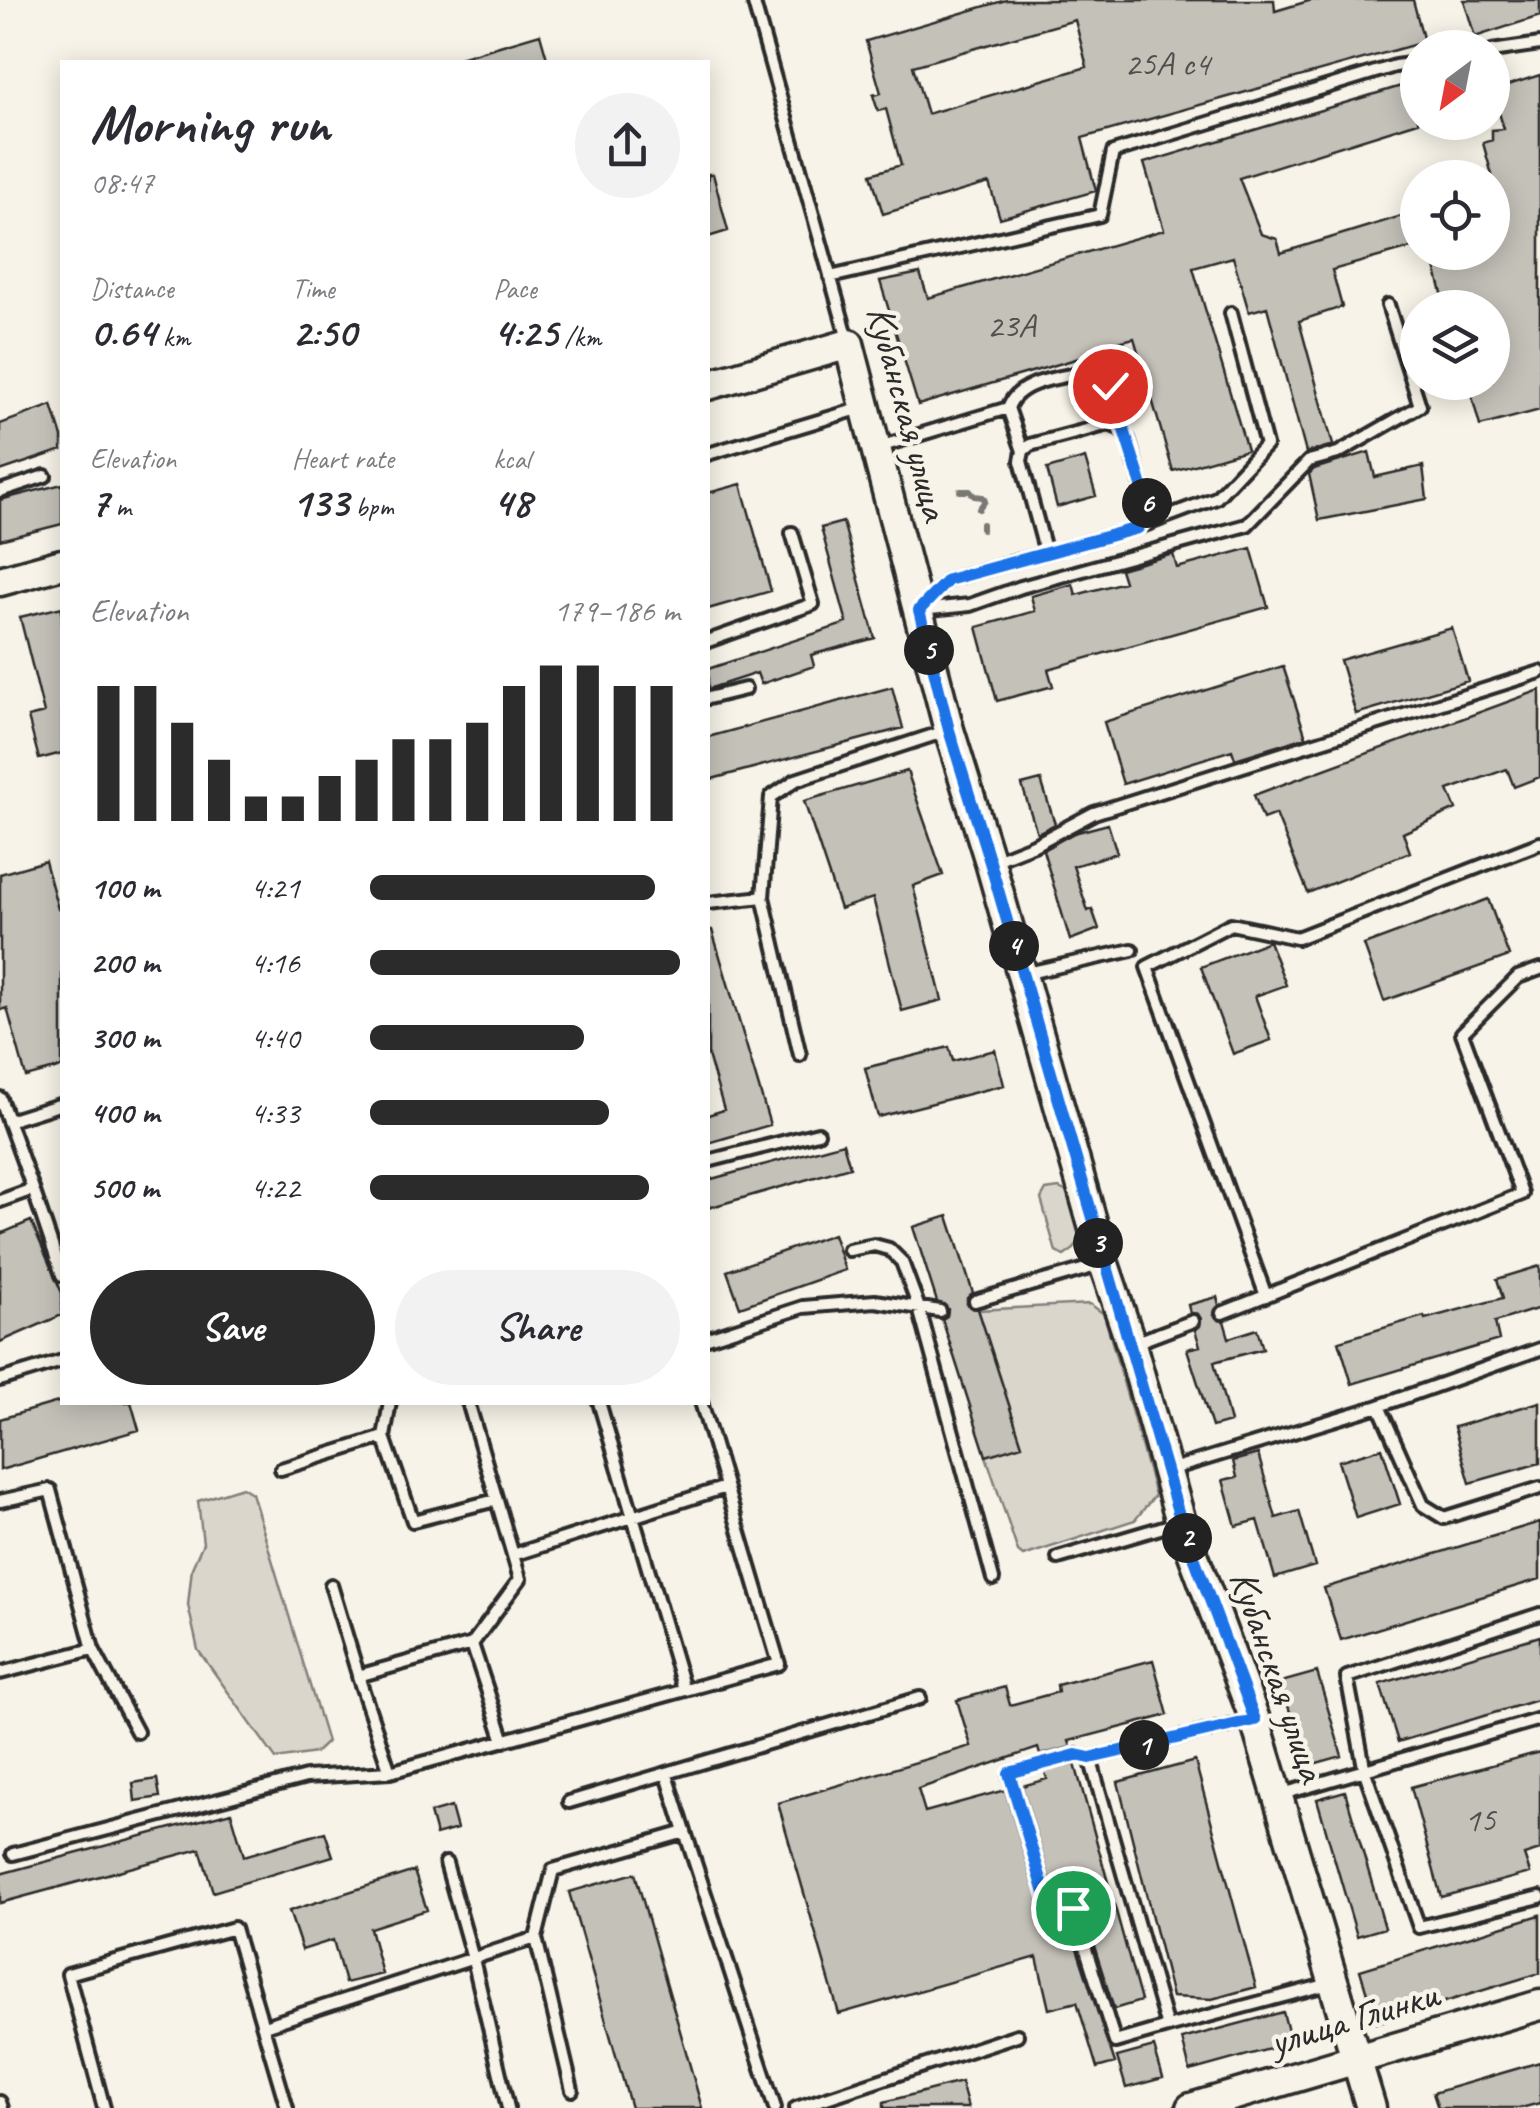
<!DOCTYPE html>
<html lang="en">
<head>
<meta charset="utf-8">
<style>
  body { margin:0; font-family:Caveat,sans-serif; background:#f2f2f3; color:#2b2b33; height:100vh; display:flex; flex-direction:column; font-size:38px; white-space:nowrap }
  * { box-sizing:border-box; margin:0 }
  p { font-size:32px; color:#7c7c81 }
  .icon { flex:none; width:55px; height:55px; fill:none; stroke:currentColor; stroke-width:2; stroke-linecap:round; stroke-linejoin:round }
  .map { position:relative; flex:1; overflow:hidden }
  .sheet { position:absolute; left:60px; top:60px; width:650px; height:1345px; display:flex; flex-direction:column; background:#fff; border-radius:0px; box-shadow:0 5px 25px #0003 }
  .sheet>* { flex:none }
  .needle { width:65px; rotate:212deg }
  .controls { position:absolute; left:1400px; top:30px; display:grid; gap:20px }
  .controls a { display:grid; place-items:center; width:110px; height:110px; border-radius:50%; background:#fff; box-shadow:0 5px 25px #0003; font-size:50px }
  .pin { position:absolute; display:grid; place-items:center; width:85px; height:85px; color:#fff; margin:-42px; border:5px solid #fff; border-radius:50%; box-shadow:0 2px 10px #0007 }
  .km { position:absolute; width:50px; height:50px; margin:-25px; border-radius:50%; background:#222; color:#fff; font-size:28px; line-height:50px; text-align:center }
  .round { display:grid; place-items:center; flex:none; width:105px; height:105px; border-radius:52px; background:#f2f2f3 }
  .head { display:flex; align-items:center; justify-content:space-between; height:170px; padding:0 30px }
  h1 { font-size:55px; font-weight:700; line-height:75px }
  .metrics { display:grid; grid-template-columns:repeat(3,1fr); gap:15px; height:170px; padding:10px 30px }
  .metrics div { display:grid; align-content:center }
  .metrics b { font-size:42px; font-weight:700 }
  .metrics small { font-size:28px; font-weight:400 }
  .metrics p { font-size:28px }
  .chart { height:280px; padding:20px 30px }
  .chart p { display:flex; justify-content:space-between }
  .chart svg { width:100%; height:180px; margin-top:10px; stroke:#2b2b2b; stroke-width:6 }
  .action { display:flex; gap:20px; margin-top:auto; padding:20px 30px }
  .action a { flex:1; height:115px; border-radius:60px; background:#2b2b2b; color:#fff; font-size:40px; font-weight:700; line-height:115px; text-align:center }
  .action a+a { background:#f2f2f3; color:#2b2b33 }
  ul { padding:0 30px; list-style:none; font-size:32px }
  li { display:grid; grid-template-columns:160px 120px 1fr; align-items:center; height:75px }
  li i { height:25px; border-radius:12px; background:#2b2b2b }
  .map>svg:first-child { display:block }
</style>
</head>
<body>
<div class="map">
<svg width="1540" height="2108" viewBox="0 0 1540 2108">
  <rect width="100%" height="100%" fill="#f7f3e8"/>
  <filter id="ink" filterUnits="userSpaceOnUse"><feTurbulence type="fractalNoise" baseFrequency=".01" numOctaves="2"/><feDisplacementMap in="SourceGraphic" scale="20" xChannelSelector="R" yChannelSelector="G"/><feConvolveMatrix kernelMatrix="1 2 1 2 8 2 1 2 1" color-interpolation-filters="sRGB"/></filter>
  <g filter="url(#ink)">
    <path fill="#dad6cc" stroke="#82807c" stroke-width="2.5" d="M 1059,1188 L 1069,1193 L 1081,1236 L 1074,1249 L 1064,1256 L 1056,1252 L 1041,1199 L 1046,1190 Z
      M 1090,1304 L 1104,1314 L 1155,1495 L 1135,1520 L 1023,1556 L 1018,1552 L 986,1456 L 1021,1444 L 978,1310 Z
      M 242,1487 L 252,1493 L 327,1742 L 315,1753 L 276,1759 L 198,1650 L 188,1605 L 192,1568 L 203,1543 L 198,1501 Z"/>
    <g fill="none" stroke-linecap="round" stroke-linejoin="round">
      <path stroke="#7a7874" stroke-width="6" d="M 960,491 L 970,491 L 974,496 L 983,497 L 985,501 L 979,509
        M 982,524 L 982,530"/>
    </g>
    <path fill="#c4c1b9" stroke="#2b2b2b" stroke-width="2.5" fill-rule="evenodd" d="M 1006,0 L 1274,0 L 1275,11 L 1312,0 L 1413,0 L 1424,42 L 1082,138 L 1096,191 L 1000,218 L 989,183 L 883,214 L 871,174 L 901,165 L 886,109 L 878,111 L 873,95 L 881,93 L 866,41 ZM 1075,20 L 1087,67 L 927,114 L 913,66 Z
      M 1464,0 L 1540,0 L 1540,16 L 1475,37 Z
      M 540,34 L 548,62 L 460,62 L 459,58 Z
      M 1540,75 L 1540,410 L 1480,426 L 1468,382 L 1492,382 L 1492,308 L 1446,308 L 1431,252 L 1492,252 L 1492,175 L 1483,143 L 1492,140 L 1492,130 L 1504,129 L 1492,90 Z
      M 1418,81 L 1418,122 L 1239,178 L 1261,234 L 1277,239 L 1281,253 L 1418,211 L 1418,246 L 1332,270 L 1342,307 L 1299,321 L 1333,445 L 1306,453 L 1267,307 L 1249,312 L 1233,257 L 1193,268 L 1247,450 L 1173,471 L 1134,338 L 1099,347 L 1100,352 L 918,405 L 880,281 L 920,273 L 928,298 L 1164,230 L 1144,163 Z
      M 708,174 L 713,174 L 728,231 L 708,237 Z
      M 52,405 L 62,437 L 62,450 L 0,471 L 0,424 Z
      M 1369,452 L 1375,477 L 1423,466 L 1427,499 L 1319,520 L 1309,474 L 1314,469 Z
      M 1085,458 L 1096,496 L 1057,507 L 1047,469 Z
      M 62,484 L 62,524 L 0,540 L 0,500 Z
      M 741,484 L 771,591 L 708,609 L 708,493 Z
      M 843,522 L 875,638 L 811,655 L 814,666 L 761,684 L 757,673 L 708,689 L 708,669 L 847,623 L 821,528 Z
      M 1251,548 L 1268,607 L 1048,669 L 1053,686 L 997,701 L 977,627 L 1035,611 L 1031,596 L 1073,584 L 1076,595 L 1124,582 L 1120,569 L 1173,554 L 1177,568 Z
      M 62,607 L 62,753 L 39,759 L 28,717 L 44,713 L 20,617 Z
      M 1452,628 L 1468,681 L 1356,714 L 1340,660 Z
      M 1283,666 L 1306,737 L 1235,759 L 1232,750 L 1123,784 L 1104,722 Z
      M 892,687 L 903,728 L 708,780 L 708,737 Z
      M 1540,690 L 1540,777 L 1514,787 L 1507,769 L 1448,790 L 1456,809 L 1403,833 L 1410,852 L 1308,893 L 1276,814 L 1263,819 L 1254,795 Z
      M 907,771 L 943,875 L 913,886 L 942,1000 L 902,1011 L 873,898 L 840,909 L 804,801 Z
      M 1041,780 L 1055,824 L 1037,833 L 1022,785 Z
      M 1108,824 L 1117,853 L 1073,866 L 1088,911 L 1092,909 L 1099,929 L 1070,940 L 1043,850 L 1074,833 Z
      M 45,861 L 58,909 L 62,908 L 62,1067 L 26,1077 L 7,1008 L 0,1010 L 0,874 Z
      M 1488,899 L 1509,956 L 1384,1001 L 1364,945 Z
      M 708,930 L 712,930 L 770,1125 L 708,1143 L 708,1115 L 724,1110 L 708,1055 Z
      M 1269,941 L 1286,985 L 1255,996 L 1271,1040 L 1233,1054 L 1201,967 Z
      M 949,1047 L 953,1061 L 995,1050 L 1004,1085 L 878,1117 L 865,1068 Z
      M 843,1143 L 850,1167 L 708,1208 L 708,1180 Z
      M 948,1216 L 973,1293 L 967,1298 L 967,1304 L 978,1309 L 1022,1445 L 986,1456 L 942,1319 L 947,1316 L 948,1309 L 937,1302 L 913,1227 Z
      M 31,1221 L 62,1293 L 62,1315 L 0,1342 L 0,1234 Z
      M 833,1234 L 845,1270 L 740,1307 L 727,1271 Z
      M 1540,1266 L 1540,1308 L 1495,1322 L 1499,1340 L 1352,1384 L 1339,1341 L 1424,1316 L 1425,1319 L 1503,1298 L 1497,1279 Z
      M 1217,1297 L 1219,1305 L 1214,1315 L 1224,1321 L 1229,1338 L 1257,1329 L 1263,1349 L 1214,1362 L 1230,1422 L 1212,1427 L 1187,1349 L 1200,1346 L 1195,1330 L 1200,1326 L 1201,1319 L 1198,1314 L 1190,1313 L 1188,1305 Z
      M 58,1402 L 131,1402 L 139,1430 L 0,1470 L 0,1419 Z
      M 1540,1402 L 1540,1463 L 1470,1483 L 1454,1427 Z
      M 1382,1448 L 1400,1504 L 1356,1518 L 1338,1461 Z
      M 1258,1454 L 1276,1518 L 1299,1511 L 1315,1566 L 1275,1578 L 1258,1520 L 1236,1526 L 1223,1480 L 1237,1477 L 1233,1461 Z
      M 1540,1522 L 1540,1579 L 1341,1640 L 1324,1588 Z
      M 1540,1636 L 1540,1699 L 1398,1742 L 1380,1684 Z
      M 1153,1660 L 1168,1715 L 1069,1741 L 1071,1747 L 1040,1755 L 1038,1748 L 918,1789 L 925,1812 L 1005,1790 L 1043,1916 L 1050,1922 L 1067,1918 L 1115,2063 L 1097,2068 L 1077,2002 L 1049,2009 L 1037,1957 L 839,2014 L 778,1803 L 971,1746 L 957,1700 L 1005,1687 L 1010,1705 L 1058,1692 L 1057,1685 Z
      M 1317,1672 L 1342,1756 L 1306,1766 L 1281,1682 Z
      M 1540,1752 L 1540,1850 L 1524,1855 L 1530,1873 L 1441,1897 L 1411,1787 Z
      M 1195,1761 L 1256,1987 L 1212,1999 L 1172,1997 L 1118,1782 Z
      M 1075,1764 L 1141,2001 L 1114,2009 L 1081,1905 L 1074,1899 L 1057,1903 L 1022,1786 L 1047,1779 L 1045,1772 Z
      M 157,1779 L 160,1797 L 135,1801 L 133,1783 Z
      M 1345,1791 L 1385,1928 L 1357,1936 L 1317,1799 Z
      M 451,1807 L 457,1829 L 436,1835 L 430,1813 Z
      M 231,1812 L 244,1856 L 325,1832 L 333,1856 L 213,1892 L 200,1849 L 0,1903 L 0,1874 Z
      M 414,1871 L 427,1910 L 370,1928 L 382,1974 L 345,1983 L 333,1940 L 302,1950 L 289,1911 Z
      M 635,1873 L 702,2108 L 631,2108 L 569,1892 Z
      M 1540,1915 L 1540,1973 L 1376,2023 L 1360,1970 Z
      M 1283,2012 L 1291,2043 L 1190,2071 L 1182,2039 Z
      M 1154,2047 L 1163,2078 L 1126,2088 L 1117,2057 Z
      M 1540,2062 L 1540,2103 L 1521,2108 L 1438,2108 L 1433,2093 Z
      M 961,2082 L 968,2108 L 884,2108 L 884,2102 Z"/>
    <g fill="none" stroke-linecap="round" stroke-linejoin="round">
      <defs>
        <path id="lane" d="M 753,0 L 849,343
          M 1492,51 L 1540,44
          M 830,277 L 1100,215 L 1113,152 L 1395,66 L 1418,63
          M 1008,408 C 1018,379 1065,377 1092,371 C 1114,381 1115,408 1121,429
          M 879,447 L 1008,408 L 1023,451
          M 708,454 L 865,407
          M 0,491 L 45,476
          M 1139,527 L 1216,498 L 1266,445 L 1231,313
          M 920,609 L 948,580 L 1138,528 L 1149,511 L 1128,439 L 1121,429 L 1109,424 L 1030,445 L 1023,451 L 1021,461 L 1046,553
          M 920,610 L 970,605 L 1021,587 L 1247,525 L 1309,461 L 1338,453 L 1420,406 L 1388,305
          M 708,641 L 813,604 L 792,533
          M 708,698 L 745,689
          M 991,862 L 1034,845 L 1094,813 L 1540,672
          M 763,897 L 800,1055
          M 708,903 L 763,897 L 771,797 L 796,780 L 946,731
          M 1023,974 L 1132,950
          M 0,1098 L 33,1189 L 0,1201
          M 8,1121 L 62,1104
          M 708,1161 L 818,1133
          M 33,1189 L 62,1275
          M 849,1250 L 874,1245 L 889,1249 L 902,1262 L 919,1308 L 993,1579
          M 1266,1296 L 1147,967 L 1231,924 L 1297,938 L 1540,843
          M 975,1301 L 1103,1264
          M 1222,1313 L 1522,1194 L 1462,1033 L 1518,977 L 1540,969
          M 708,1338 L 803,1307 L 875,1301 L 940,1311
          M 1132,1344 L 1193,1321
          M 0,1380 L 62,1361
          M 599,1402 L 684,1690
          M 1379,1406 L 1540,1349
          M 384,1437 L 413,1521 L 496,1500
          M 281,1469 L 384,1437 L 390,1402
          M 1169,1470 L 1379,1406 L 1423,1505 L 1444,1518 L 1540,1488
          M 0,1501 L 50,1490 L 93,1649 L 137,1732
          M 513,1555 L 726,1487
          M 1058,1558 L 1177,1523
          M 331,1585 L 360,1681
          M 1540,1614 L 1347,1677 L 1365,1772 L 1419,1927 L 1540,1897
          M 472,1644 L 504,1741
          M 0,1673 L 93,1649
          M 1251,1721 L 1090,1758 L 1167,2027 L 1333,1983
          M 1090,1758 L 1076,1755 L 1009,1773 L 1051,1913 L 1073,1908 L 1115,2042 L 1167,2027
          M 390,1772 L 358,1676 L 472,1644 L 520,1579 L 468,1402
          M 667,1775 L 685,1832
          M 1279,1795 L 1540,1719
          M 569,1802 L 920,1698
          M 13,1854 L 306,1777 L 390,1772 L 779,1664 L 701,1402
          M 446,1863 L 473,1959 L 508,2108
          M 536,1938 L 572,2090
          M 264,2026 L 536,1938 L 553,1870 L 685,1832 L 775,2108
          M 0,2102 L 2,2108
          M 104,2108 L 68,1974 L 234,1928 L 287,2108
          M 796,2108 L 1017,2035"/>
        <path id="secondary" d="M 708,385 L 849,344 L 949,730 L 990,862 L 1104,1264 L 1131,1344 L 1181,1522 L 1255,1720 L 1371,2108
          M 0,581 L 62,564
          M 1191,2108 L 1540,2005"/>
      </defs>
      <use href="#lane" stroke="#2b2b2b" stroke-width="18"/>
      <use href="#secondary" stroke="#2b2b2b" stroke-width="35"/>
      <use href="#lane" stroke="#f7f3e8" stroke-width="10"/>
      <use href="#secondary" stroke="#f7f3e8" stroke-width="28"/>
    </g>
  </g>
  <g fill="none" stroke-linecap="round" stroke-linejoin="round" filter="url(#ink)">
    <defs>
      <path id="route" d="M 1073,1908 L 1051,1913 L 1009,1773 L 1076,1755 L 1090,1758 L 1255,1720 L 1181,1522 L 990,862 L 949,730 L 919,610 L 948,580 L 1138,528 L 1150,511 L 1110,386"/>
    </defs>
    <use href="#route" stroke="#fff" stroke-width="20"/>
    <use href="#route" stroke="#1a73e8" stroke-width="12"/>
  </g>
  <g text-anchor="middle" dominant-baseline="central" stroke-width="9" stroke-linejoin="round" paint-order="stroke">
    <g font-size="35" fill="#51504e">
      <text x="1167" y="63">25А с4</text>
      <text x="1011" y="325">23А</text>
      <text x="1480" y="1819">15</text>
    </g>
    <g font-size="40" fill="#2b2b2b" stroke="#f7f3e8">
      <text transform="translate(908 413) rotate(75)">Кубанская улица</text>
      <text transform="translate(1278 1676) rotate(71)">Кубанская улица</text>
      <text transform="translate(1354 2018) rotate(-17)">улица Глинки</text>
    </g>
  </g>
</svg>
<div class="controls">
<a><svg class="needle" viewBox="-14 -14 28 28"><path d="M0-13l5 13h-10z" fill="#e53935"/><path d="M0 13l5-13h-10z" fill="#7c7c81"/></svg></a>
<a><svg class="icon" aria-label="locate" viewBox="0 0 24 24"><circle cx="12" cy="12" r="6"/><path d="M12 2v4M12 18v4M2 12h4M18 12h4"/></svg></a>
<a><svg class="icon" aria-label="layers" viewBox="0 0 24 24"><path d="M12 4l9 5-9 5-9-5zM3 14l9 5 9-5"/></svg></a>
</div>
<div class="pin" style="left:1073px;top:1908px;background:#1e9e55"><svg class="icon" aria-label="arrive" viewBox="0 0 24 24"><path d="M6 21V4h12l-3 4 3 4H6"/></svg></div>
<div class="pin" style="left:1110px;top:386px;background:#d93025"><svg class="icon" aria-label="check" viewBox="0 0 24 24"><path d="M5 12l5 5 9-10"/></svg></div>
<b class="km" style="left:1144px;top:1745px">1</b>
<b class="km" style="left:1187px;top:1538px">2</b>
<b class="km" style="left:1098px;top:1243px">3</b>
<b class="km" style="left:1014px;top:946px">4</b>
<b class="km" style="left:929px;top:650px">5</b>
<b class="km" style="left:1147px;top:503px">6</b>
<section class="sheet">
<div class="head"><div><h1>Morning run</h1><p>08:47</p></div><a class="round"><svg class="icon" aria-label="share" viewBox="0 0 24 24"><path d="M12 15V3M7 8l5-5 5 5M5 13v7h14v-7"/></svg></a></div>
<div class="metrics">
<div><p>Distance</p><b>0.64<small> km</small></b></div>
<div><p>Time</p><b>2:50</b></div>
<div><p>Pace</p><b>4:25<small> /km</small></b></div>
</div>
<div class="metrics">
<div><p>Elevation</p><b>7<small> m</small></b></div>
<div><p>Heart rate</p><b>133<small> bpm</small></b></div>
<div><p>kcal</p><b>48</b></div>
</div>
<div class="chart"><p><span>Elevation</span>179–186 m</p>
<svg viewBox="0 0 160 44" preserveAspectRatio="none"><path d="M5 44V11M15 44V11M25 44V20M35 44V29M45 44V38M55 44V38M65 44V33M75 44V29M85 44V24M95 44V24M105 44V20M115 44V11M125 44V6M135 44V6M145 44V11M155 44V11"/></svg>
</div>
<ul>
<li><b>100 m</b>4:21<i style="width:92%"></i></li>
<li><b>200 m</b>4:16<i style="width:100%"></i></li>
<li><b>300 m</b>4:40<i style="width:69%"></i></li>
<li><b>400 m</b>4:33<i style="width:77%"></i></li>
<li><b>500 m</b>4:22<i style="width:90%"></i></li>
</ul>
<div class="action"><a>Save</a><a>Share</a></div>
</section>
</div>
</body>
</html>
